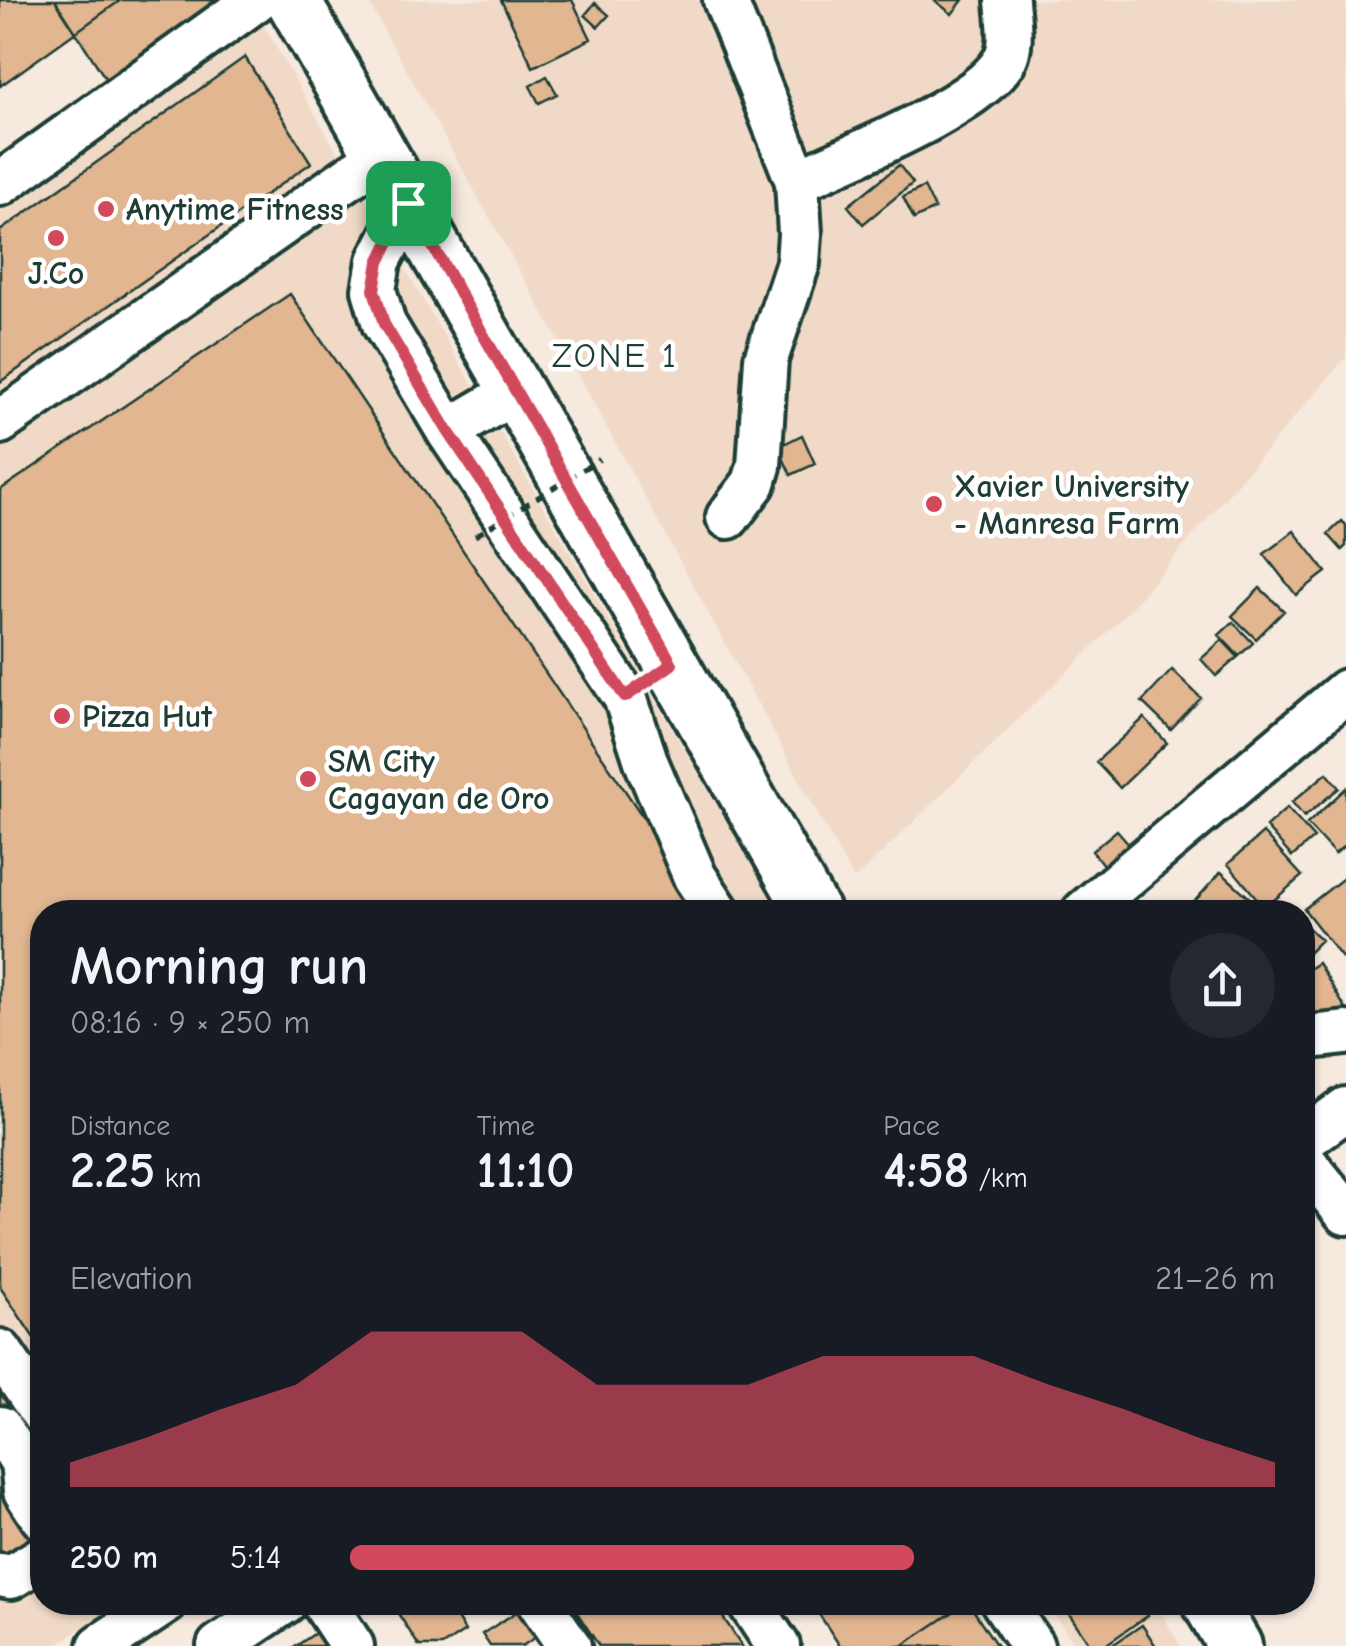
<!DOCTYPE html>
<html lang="en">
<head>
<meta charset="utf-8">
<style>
  body { margin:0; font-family:"Comic Neue",sans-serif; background:#242831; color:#f1f3f6; height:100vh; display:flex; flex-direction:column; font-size:38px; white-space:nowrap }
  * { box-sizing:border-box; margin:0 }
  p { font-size:32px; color:#9ea1a6 }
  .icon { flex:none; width:55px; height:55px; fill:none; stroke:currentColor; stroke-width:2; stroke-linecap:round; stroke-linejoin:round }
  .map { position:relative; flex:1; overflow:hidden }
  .drawer { position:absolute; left:30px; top:900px; width:1285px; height:715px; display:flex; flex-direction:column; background:#171b24; border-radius:40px; box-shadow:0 2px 8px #0004 }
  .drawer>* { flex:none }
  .pin { position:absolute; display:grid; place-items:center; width:85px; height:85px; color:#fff; margin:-42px; border-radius:20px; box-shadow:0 5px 15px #0006 }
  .round { display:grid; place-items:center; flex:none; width:105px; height:105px; border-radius:52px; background:#242831 }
  .overview { display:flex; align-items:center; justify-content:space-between; height:170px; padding:0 40px }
  h1 { font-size:55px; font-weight:800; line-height:75px }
  .stats { display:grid; grid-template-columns:repeat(3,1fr); gap:15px; height:170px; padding:10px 40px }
  .stats div { display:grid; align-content:center }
  .stats b { font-size:50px; font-weight:800 }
  .stats small { font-size:28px; font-weight:400 }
  .stats p { font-size:28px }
  .chart { height:280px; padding:20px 40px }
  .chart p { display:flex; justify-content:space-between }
  .chart svg { width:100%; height:180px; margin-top:10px; fill:#d1495b; opacity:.7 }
  ul { padding:0 40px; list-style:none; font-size:32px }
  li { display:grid; grid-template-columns:160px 120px 1fr; align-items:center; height:75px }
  li i { height:25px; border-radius:12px; background:#d1495b }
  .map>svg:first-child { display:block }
</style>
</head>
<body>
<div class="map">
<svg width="1346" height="1646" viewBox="0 0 1346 1646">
  <rect width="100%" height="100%" fill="#f6e9de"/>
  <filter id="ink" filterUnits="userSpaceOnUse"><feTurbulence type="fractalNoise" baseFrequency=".01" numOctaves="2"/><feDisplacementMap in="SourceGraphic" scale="20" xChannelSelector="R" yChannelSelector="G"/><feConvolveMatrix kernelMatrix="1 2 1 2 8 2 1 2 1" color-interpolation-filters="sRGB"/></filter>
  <g filter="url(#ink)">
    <path fill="#f0dac7" d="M 367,0 L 1346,0 L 1346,357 L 1124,616 L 854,880 L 587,391 Z
      M 257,14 L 779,912 L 42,912 L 42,1602 L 121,1603 L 54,1646 L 0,1646 L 0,198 Z
      M 1046,1603 L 1155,1603 L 1181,1646 L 1076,1646 Z"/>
    <path fill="#e1b691" stroke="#1f3d34" stroke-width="2.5" d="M 0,0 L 121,0 L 0,86 Z
      M 55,0 L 238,0 L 109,84 Z
      M 501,0 L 572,0 L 591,39 L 533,67 Z
      M 934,0 L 963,0 L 952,14 Z
      M 595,3 L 609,15 L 598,27 L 585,15 Z
      M 245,57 L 311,163 L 0,382 L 0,231 Z
      M 547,76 L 557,94 L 539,103 L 530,86 Z
      M 899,165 L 913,183 L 863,224 L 848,206 Z
      M 924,187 L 935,209 L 914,219 L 903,197 Z
      M 290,294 L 707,912 L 42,912 L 42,1350 L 0,1287 L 0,490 Z
      M 802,435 L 815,464 L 791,475 L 778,447 Z
      M 1342,521 L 1346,525 L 1346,546 L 1342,550 L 1328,534 Z
      M 1294,531 L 1326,572 L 1296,595 L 1264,554 Z
      M 1260,588 L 1284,611 L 1256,639 L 1232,616 Z
      M 1233,622 L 1253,643 L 1239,656 L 1219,635 Z
      M 1222,640 L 1238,657 L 1216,676 L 1201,659 Z
      M 1172,670 L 1201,698 L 1171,730 L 1142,702 Z
      M 1144,718 L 1167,743 L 1120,788 L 1096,762 Z
      M 1327,773 L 1339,788 L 1304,817 L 1292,802 Z
      M 1346,788 L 1346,844 L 1335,854 L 1307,824 Z
      M 1287,808 L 1314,838 L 1292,857 L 1266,827 Z
      M 1117,830 L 1130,845 L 1104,866 L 1092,851 Z
      M 1263,833 L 1302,876 L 1265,908 L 1228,864 Z
      M 1221,872 L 1265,912 L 1205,912 L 1194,902 Z
      M 1346,876 L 1346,963 L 1304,909 Z
      M 1302,922 L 1321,940 L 1302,959 Z
      M 1318,963 L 1346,1009 L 1302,1037 L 1302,973 Z
      M 0,1377 L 42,1441 L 42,1532 L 0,1558 Z
      M 447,1602 L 465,1631 L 442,1646 L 419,1646 L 392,1604 Z
      M 582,1602 L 713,1602 L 742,1646 L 599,1646 L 574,1608 Z
      M 811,1602 L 968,1602 L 902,1646 L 840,1646 Z
      M 968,1602 L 997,1646 L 902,1646 Z
      M 1061,1602 L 1139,1602 L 1148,1615 L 1104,1646 L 1091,1646 Z
      M 518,1611 L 536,1637 L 522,1646 L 490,1646 L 482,1634 Z
      M 1142,1625 L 1156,1646 L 1111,1646 Z
      M 317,1632 L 326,1646 L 296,1646 Z"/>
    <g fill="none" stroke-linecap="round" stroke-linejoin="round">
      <defs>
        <path id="minor" d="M 725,0 L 797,181
          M 0,184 L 256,0
          M 409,203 L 379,261 L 374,290 L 384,324 L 448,431 L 625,697 L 647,764 L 695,877 L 718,912
          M 0,422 L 381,155
          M 448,431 L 516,391
          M 728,517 L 754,483 L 759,466 L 766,359 L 798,263 L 800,234 L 797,181 C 846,158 978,107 1004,61 C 1014,44 1008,19 1007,0
          M 1084,912 L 1346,691
          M 1302,1038 L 1346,1033
          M 1302,1141 L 1346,1109
          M 1302,1159 L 1346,1213
          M 0,1351 L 42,1413
          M 0,1428 L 22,1463 L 25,1491 L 42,1517
          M 0,1575 L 11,1577 L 42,1558
          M 323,1602 L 352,1646
          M 539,1602 L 569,1646
          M 749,1602 L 778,1646
          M 1003,1602 L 1032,1646
          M 100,1646 L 166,1602
          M 219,1646 L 285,1602"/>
        <path id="major" d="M 293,0 L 813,912
          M 1209,1602 L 1235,1646"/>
      </defs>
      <use href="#minor" stroke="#1f3d34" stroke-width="50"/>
      <use href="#major" stroke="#1f3d34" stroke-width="60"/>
      <use href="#minor" stroke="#fff" stroke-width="42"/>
      <use href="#major" stroke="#fff" stroke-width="52"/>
      <path stroke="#1f3d34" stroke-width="5" stroke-dasharray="10 8" stroke-linecap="butt" d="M 475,536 L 600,459"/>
    </g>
  </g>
  <g fill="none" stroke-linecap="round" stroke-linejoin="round" filter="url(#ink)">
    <defs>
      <path id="route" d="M 408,203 L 672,664 L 625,697 L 448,431 L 384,324 L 374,290 L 379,262 Z"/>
    </defs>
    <use href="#route" stroke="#fff" stroke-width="20"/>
    <use href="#route" stroke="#d1495b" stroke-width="12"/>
  </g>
  <g fill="#d1495b" stroke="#fff" stroke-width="4">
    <circle cx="106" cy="209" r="10"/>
    <circle cx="56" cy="238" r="10"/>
    <circle cx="934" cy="504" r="10"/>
    <circle cx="62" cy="716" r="10"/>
    <circle cx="308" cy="779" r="10"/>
  </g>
  <g text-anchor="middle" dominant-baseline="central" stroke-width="9" stroke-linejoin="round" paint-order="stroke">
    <g font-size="32" font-weight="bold" fill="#1f3d34" stroke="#fff" text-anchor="start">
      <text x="126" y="209">Anytime Fitness</text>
      <text x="56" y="273" text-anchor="middle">J.Co</text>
      <text x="954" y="486">Xavier University<tspan x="954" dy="37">- Manresa Farm</tspan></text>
      <text x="82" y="716">Pizza Hut</text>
      <text x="328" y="761">SM City<tspan x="328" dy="37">Cagayan de Oro</tspan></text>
    </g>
    <g font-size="35" letter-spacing="2.5" fill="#1f3d34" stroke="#fff">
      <text x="615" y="355">ZONE 1</text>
    </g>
  </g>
</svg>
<div class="pin" style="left:408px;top:203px;background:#1e9e55"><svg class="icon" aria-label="arrive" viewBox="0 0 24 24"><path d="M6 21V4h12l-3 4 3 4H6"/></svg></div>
<section class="drawer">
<div class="overview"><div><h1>Morning run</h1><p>08:16 · 9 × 250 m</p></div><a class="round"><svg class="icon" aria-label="share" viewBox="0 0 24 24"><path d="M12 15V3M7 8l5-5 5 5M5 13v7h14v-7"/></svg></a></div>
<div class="stats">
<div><p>Distance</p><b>2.25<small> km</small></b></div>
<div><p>Time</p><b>11:10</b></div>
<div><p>Pace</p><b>4:58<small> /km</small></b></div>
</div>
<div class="chart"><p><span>Elevation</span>21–26 m</p>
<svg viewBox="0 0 160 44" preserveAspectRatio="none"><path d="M0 44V38L10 32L20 25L30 19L40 6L50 6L60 6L70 19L80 19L90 19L100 12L110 12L120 12L130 19L140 25L150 32L160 38V44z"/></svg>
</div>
<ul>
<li><b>250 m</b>5:14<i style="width:61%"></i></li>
</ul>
</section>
</div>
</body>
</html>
